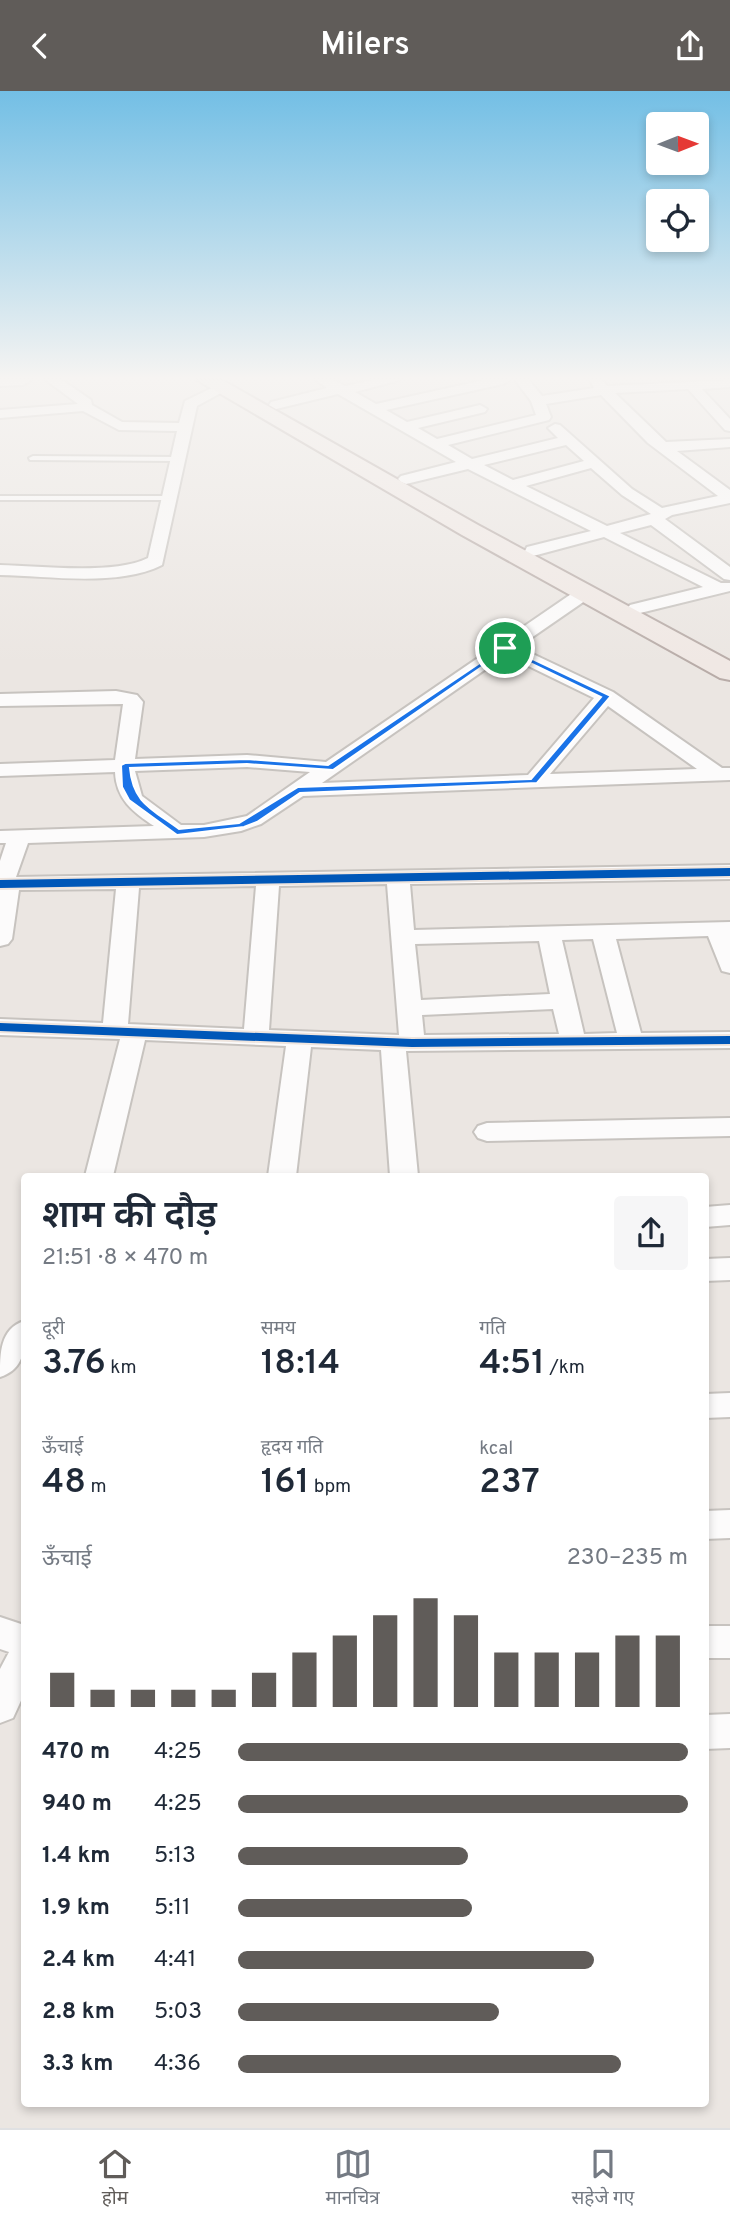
<!DOCTYPE html>
<html lang="hi">
<head>
<meta charset="utf-8">
<style>
  body { margin:0; font-family:Overpass,"Noto Sans Devanagari",sans-serif; background:#f6f6f7; color:#1f2937; height:100vh; display:flex; flex-direction:column; font-size:26px; white-space:nowrap }
  * { box-sizing:border-box; margin:0 }
  p { font-size:23px; color:#747a83 }
  .icon { flex:none; width:38px; height:38px; fill:none; stroke:currentColor; stroke-width:2; stroke-linecap:round; stroke-linejoin:round }
  .map { position:relative; flex:1; overflow:hidden }
  .side { position:absolute; left:21px; top:1082px; width:688px; height:934px; display:flex; flex-direction:column; background:#fff; border-radius:7px; box-shadow:0 4px 10px #0003 }
  .side>* { flex:none }
  .needle { width:46px; rotate:89deg }
  .tools { position:absolute; left:646px; top:21px; display:grid; gap:14px }
  .tools a { display:grid; place-items:center; width:63px; height:63px; border-radius:7px; background:#fff; box-shadow:0 4px 10px #0003; font-size:35px }
  .pin { position:absolute; display:grid; place-items:center; width:60px; height:60px; color:#fff; margin:-30px; border:4px solid #fff; border-radius:50%; box-shadow:0 2px 7px #0007 }
  .round { display:grid; place-items:center; flex:none; width:74px; height:74px; border-radius:7px; background:#f6f6f7 }
  .overview { display:flex; align-items:center; justify-content:space-between; height:119px; padding:0 21px }
  h1 { font-size:38px; font-weight:600; line-height:52px }
  .stats { display:grid; grid-template-columns:repeat(3,1fr); gap:10px; height:119px; padding:7px 21px }
  .stats div { display:grid; align-content:center }
  .stats b { font-size:35px; font-weight:600 }
  .stats small { font-size:19px; font-weight:400 }
  .stats p { font-size:19px }
  .chart { height:196px; padding:14px 21px }
  .chart p { display:flex; justify-content:space-between }
  .chart svg { width:100%; height:126px; margin-top:7px; stroke:#605c59; stroke-width:6 }
  ul { padding:0 21px; list-style:none; font-size:23px }
  li { display:grid; grid-template-columns:112px 84px 1fr; align-items:center; height:52px }
  li i { height:18px; border-radius:9px; background:#605c59 }
  header { display:flex; justify-content:space-between; align-items:center; height:91px; padding:0 21px; background:#605c59; color:#fff; font-size:32px; font-weight:600 }
  .dock { display:flex; justify-content:space-around; align-items:center; height:98px; border-top:2px solid #e0e1e3; background:#fff; font-size:19px; color:#747a83 }
  .dock a { display:grid; justify-items:center; gap:4px }
  .dock .active { color:#605c59 }
  .map>svg:first-child { display:block }
</style>
</head>
<body>
<header><svg class="icon" aria-label="back" viewBox="0 0 24 24"><path d="M15 5l-7 7 7 7"/></svg>Milers<svg class="icon" aria-label="share" viewBox="0 0 24 24"><path d="M12 15V3M7 8l5-5 5 5M5 13v7h14v-7"/></svg></header>
<div class="map">
<svg width="730" height="2037" viewBox="0 0 730 2037">
  <rect width="100%" height="100%" fill="#ebe6e2"/>
  <g fill="none" stroke-linecap="round" stroke-linejoin="round">
    <defs>
      <path id="service" d="M 33,365 L 178,366 L 182,368 L 178,370 L 30,369 L 29,367 Z
        M 0,405 L 169,405 L 173,407 L 169,409 L 0,409 Z"/>
      <path id="minor" d="M 46,289 L 62,289 L 91,309 L 92,314 L 122,331 L 179,332 L 185,310 L 216,295 L 226,295 L 228,298 L 197,315 L 162,474 C 119,496 48,485 0,484 L 0,474 C 38,475 115,484 148,467 L 177,340 L 119,339 L 83,320 L 0,327 L 0,319 L 78,313 Z
        M 316,289 L 333,289 L 345,295 L 373,289 L 400,289 L 355,301 L 376,313 L 484,289 L 510,289 L 503,293 L 386,319 L 407,331 L 480,314 L 487,318 L 485,321 L 418,337 L 437,348 L 536,324 L 531,310 L 515,289 L 529,289 L 542,305 L 594,297 L 590,289 L 602,289 L 607,295 L 730,289 L 730,296 L 702,298 L 730,328 L 730,340 L 725,339 L 688,298 L 615,302 L 666,351 L 730,348 L 730,356 L 677,360 L 730,399 L 730,412 L 672,424 L 665,428 L 730,476 L 730,489 L 724,488 L 651,434 L 620,442 L 721,492 L 730,492 L 730,500 L 636,523 L 630,522 L 627,518 L 630,514 L 703,496 L 604,446 L 533,465 L 527,464 L 525,460 L 527,456 L 591,440 L 468,378 L 406,393 L 401,391 L 398,388 L 401,385 L 456,371 L 338,303 L 276,318 L 269,314 L 271,311 L 327,297 ZM 601,304 L 648,352 L 718,405 L 662,417 L 632,398 L 560,334 L 555,333 L 548,337 L 558,347 L 472,368 L 448,354 L 549,329 L 551,326 L 546,313 ZM 566,354 L 584,370 L 513,389 L 484,374 ZM 591,377 L 622,404 L 651,423 L 607,435 L 526,395 Z
        M 586,496 L 595,501 L 592,505 L 518,556 L 613,601 L 722,677 L 730,677 L 730,689 L 303,705 L 261,733 L 241,740 L 204,746 L 28,752 L 16,786 L 730,774 L 730,788 L 410,793 L 414,839 L 730,831 L 730,882 L 722,880 L 708,845 L 616,848 L 641,942 L 730,941 L 730,957 L 406,960 L 418,1085 L 390,1085 L 381,959 L 311,956 L 296,1085 L 268,1085 L 286,955 L 145,949 L 113,1085 L 85,1085 L 120,948 L 0,944 L 0,928 L 103,932 L 116,798 L 19,799 L 12,848 L 8,853 L 0,855 L 0,770 L 6,752 L 0,752 L 0,740 L 154,735 C 133,721 116,708 115,681 L 0,685 L 0,673 L 115,669 L 123,613 L 0,615 L 0,603 L 116,600 L 137,604 L 143,611 L 135,668 L 247,664 L 326,671 L 580,497 ZM 506,564 L 594,607 L 528,684 L 322,692 ZM 608,615 L 697,678 L 550,683 ZM 247,676 L 310,681 L 247,725 L 204,734 L 181,734 L 142,705 L 135,680 ZM 387,793 L 399,944 L 269,939 L 279,795 ZM 256,795 L 244,938 L 128,933 L 139,797 ZM 593,848 L 617,942 L 584,943 L 562,849 ZM 539,850 L 550,903 L 421,909 L 415,853 ZM 553,918 L 559,943 L 424,944 L 422,924 Z
        M 730,1027 L 730,1045 L 487,1050 L 478,1047 L 474,1041 L 478,1035 L 487,1032 Z
        M 730,1114 L 730,1134 L 705,1136 L 705,1116 Z
        M 730,1167 L 730,1189 L 705,1190 L 705,1168 Z
        M 24,1230 C 26,1253 26,1278 0,1286 C 0,1262 0,1238 24,1230 Z
        M 730,1302 L 730,1326 L 705,1327 L 705,1303 Z
        M 730,1419 L 730,1447 L 705,1448 L 705,1420 Z
        M 0,1526 L 24,1534 L 24,1603 L 13,1627 L 0,1632 L 0,1578 L 9,1561 L 0,1558 Z
        M 705,1535 L 730,1535 L 730,1567 L 705,1567 Z
        M 730,1623 L 730,1657 L 705,1658 L 705,1624 Z"/>
      <path id="tertiary" d="M 0,289 L 31,289 L 23,294 L 0,295 Z"/>
      <path id="trunk" d="M 197,289 L 222,289 L 478,434 L 730,570 L 730,589 L 720,587 L 462,444 Z"/>
    </defs>
    <use href="#service" stroke="#c7c3bf" stroke-width="4"/>
    <use href="#minor" stroke="#c7c3bf" stroke-width="4"/>
    <use href="#tertiary" stroke="#c7c3bf" stroke-width="4"/>
    <use href="#trunk" stroke="#b8aca8" stroke-width="4"/>
    <use href="#service" fill="#fcfbfb" fill-rule="evenodd"/>
    <use href="#minor" fill="#fcfbfb" fill-rule="evenodd"/>
    <use href="#tertiary" fill="#fcfbfb" fill-rule="evenodd"/>
    <use href="#trunk" fill="#f0e8e4" fill-rule="evenodd"/>
    <defs>
      <path id="cycleway" d="M 0,793 L 730,781
        M 0,936 L 412,952 L 730,949"/>
    </defs>
    <use href="#cycleway" stroke="#efe5de" stroke-width="12"/>
    <use href="#cycleway" stroke="#0057b8" stroke-width="8"/>
  </g>
  <linearGradient id="sky" x2="0" y2="1"><stop stop-color="#73bfe5"/><stop offset="0.5" stop-color="#f6f4f2"/><stop offset="1" stop-color="#f6f4f2" stop-opacity="0"/></linearGradient>
  <rect width="730" height="574" fill="url(#sky)"/>
  <path fill="#1a73e8" stroke="#fff" stroke-width="2" fill-rule="evenodd" d="M 505,555 L 611,605 L 537,692 L 300,702 L 257,731 L 244,736 L 177,744 L 129,709 L 122,696 L 121,674 L 125,672 L 247,668 L 328,674 ZM 505,560 L 601,606 L 531,688 L 298,696 L 239,732 L 179,738 C 152,718 133,712 130,677 L 247,673 L 333,679 Z"/>
</svg>
<div class="tools">
<a><svg class="needle" viewBox="-14 -14 28 28"><path d="M0-13l5 13h-10z" fill="#e53935"/><path d="M0 13l5-13h-10z" fill="#747a83"/></svg></a>
<a><svg class="icon" aria-label="locate" viewBox="0 0 24 24"><circle cx="12" cy="12" r="6"/><path d="M12 2v4M12 18v4M2 12h4M18 12h4"/></svg></a>
</div>
<div class="pin" style="left:505px;top:557px;background:#1e9e55"><svg class="icon" aria-label="arrive" viewBox="0 0 24 24"><path d="M6 21V4h12l-3 4 3 4H6"/></svg></div>
<section class="side">
<div class="overview"><div><h1>शाम की दौड़</h1><p>21:51 · 8 × 470 m</p></div><a class="round"><svg class="icon" aria-label="share" viewBox="0 0 24 24"><path d="M12 15V3M7 8l5-5 5 5M5 13v7h14v-7"/></svg></a></div>
<div class="stats">
<div><p>दूरी</p><b>3.76<small> km</small></b></div>
<div><p>समय</p><b>18:14</b></div>
<div><p>गति</p><b>4:51<small> /km</small></b></div>
</div>
<div class="stats">
<div><p>ऊँचाई</p><b>48<small> m</small></b></div>
<div><p>हृदय गति</p><b>161<small> bpm</small></b></div>
<div><p>kcal</p><b>237</b></div>
</div>
<div class="chart"><p><span>ऊँचाई</span>230–235 m</p>
<svg viewBox="0 0 160 44" preserveAspectRatio="none"><path d="M5 44V32M15 44V38M25 44V38M35 44V38M45 44V38M55 44V32M65 44V25M75 44V19M85 44V12M95 44V6M105 44V12M115 44V25M125 44V25M135 44V25M145 44V19M155 44V19"/></svg>
</div>
<ul>
<li><b>470 m</b>4:25<i style="width:100%"></i></li>
<li><b>940 m</b>4:25<i style="width:100%"></i></li>
<li><b>1.4 km</b>5:13<i style="width:51%"></i></li>
<li><b>1.9 km</b>5:11<i style="width:52%"></i></li>
<li><b>2.4 km</b>4:41<i style="width:79%"></i></li>
<li><b>2.8 km</b>5:03<i style="width:58%"></i></li>
<li><b>3.3 km</b>4:36<i style="width:85%"></i></li>
</ul>
</section>
</div>
<nav class="dock">
<a class="active"><svg class="icon" aria-label="home" viewBox="0 0 24 24"><path d="M3 11l9-7 9 7M6 9v11h12V9"/></svg>होम</a>
<a><svg class="icon" aria-label="map" viewBox="0 0 24 24"><path d="M3 6l6-2 6 2 6-2v14l-6 2-6-2-6 2zM9 4v14M15 6v14"/></svg>मानचित्र</a>
<a><svg class="icon" aria-label="saved" viewBox="0 0 24 24"><path d="M7 4h10v16l-5-4-5 4z"/></svg>सहेजे गए</a>
</nav>
</body>
</html>
